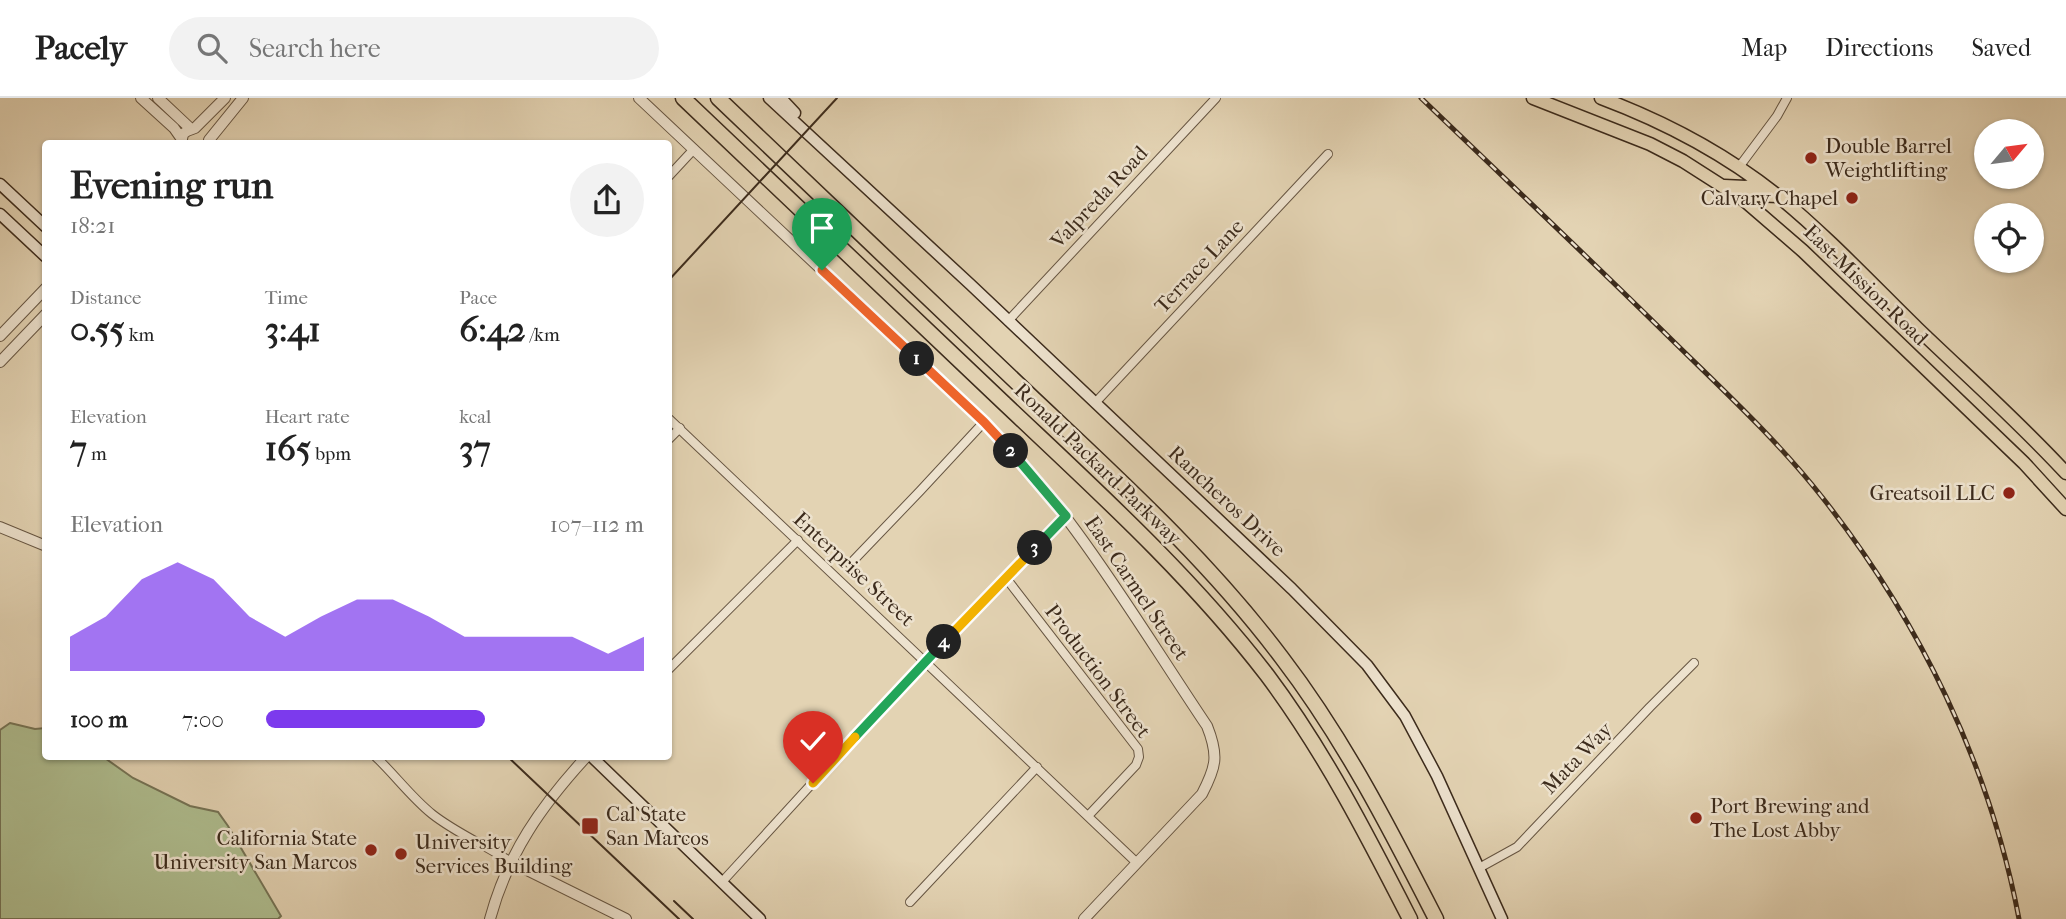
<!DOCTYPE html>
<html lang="en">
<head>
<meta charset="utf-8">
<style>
  body { margin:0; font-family:"IM FELL French Canon",serif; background:#f2f2f2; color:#222; height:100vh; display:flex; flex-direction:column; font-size:26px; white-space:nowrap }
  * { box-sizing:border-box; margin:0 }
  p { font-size:23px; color:#767676 }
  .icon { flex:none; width:38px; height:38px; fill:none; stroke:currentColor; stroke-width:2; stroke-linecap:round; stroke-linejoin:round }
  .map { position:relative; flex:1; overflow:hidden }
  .side { position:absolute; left:42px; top:42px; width:630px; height:620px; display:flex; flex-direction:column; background:#fff; border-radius:7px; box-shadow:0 2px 5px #0004 }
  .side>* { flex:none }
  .needle { width:46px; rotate:61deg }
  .fabs { position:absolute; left:1974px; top:21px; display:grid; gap:14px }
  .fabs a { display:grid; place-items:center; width:70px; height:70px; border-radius:50%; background:#fff; box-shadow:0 2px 5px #0004; font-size:35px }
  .pin { position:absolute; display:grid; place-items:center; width:60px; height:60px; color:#fff; margin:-72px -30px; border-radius:50% 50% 50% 0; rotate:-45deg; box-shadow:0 0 7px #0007 }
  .pin .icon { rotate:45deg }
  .km { position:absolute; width:35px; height:35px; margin:-18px; border-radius:50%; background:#222; color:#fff; font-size:19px; line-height:35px; text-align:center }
  .round { display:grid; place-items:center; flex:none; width:74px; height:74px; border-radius:37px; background:#f2f2f2 }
  .headline { display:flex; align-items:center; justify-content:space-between; height:119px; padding:0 28px }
  h1 { font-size:38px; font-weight:700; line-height:52px }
  .stats { display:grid; grid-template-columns:repeat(3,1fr); gap:10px; height:119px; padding:7px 28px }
  .stats div { display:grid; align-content:center }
  .stats b { font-size:35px; font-weight:700 }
  .stats small { font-size:19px; font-weight:400 }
  .stats p { font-size:19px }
  .chart { height:196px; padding:14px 28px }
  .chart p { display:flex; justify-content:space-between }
  .chart svg { width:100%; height:126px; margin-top:7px; fill:#7c3aed; opacity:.7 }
  ul { padding:0 28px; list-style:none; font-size:23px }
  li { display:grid; grid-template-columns:112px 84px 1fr; align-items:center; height:52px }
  li i { height:18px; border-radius:9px; background:#7c3aed }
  header { display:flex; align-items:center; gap:42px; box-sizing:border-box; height:98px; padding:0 35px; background:#fff; border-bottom:2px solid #e0e0e0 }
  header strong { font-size:33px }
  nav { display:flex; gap:38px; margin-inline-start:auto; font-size:24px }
  .search { width:490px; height:63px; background:#f2f2f2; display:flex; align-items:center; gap:18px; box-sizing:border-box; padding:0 24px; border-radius:38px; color:#767676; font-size:26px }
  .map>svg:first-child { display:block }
</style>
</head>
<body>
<header>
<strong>Pacely</strong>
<div class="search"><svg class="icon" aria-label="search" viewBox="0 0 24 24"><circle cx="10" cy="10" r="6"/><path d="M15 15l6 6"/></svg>Search here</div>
<nav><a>Map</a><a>Directions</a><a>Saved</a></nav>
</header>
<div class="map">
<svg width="2066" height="821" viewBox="0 0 2066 821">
  <rect width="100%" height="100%" fill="#e3d3b3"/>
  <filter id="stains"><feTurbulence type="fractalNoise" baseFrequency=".00286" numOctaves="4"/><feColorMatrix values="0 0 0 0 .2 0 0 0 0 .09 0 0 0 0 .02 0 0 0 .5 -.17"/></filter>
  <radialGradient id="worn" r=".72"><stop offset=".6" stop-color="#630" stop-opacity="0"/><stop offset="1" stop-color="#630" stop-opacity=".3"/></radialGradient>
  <path fill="#afbe90" stroke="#767456" stroke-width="2" d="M 10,625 L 35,631 L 45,630 L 46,658 L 102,658 L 133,680 L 190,708 L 218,714 L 228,728 L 281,818 L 278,821 L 0,821 L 0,632 Z"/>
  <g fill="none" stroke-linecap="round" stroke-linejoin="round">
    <defs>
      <path id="minor" d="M 1739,69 L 1777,18 L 1787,0
        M 668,79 L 694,51
        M 1008,223 L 1216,0
        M 1095,305 L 1328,56
        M 668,320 L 1137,765
        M 668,342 L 680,330
        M 850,466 L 920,393 L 984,324
        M 1006,480 L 1138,651 L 1139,659 L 1136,667 L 1088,718
        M 668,572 L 798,442
        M 375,658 C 395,677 411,699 432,716 C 456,735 485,747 511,764
        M 1479,770 L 1517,749 L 1650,609 L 1694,565
        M 722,784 L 925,562 L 1066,418
        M 910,804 L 1037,669"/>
      <path id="tertiary" d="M 141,0 L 174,30 L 181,40
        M 158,0 L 191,31
        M 639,0 L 974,315 C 1068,404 1135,521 1207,628 C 1219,658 1216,669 1202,696 L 1084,821
        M 209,42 L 243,0
        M 181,46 L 183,36 L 187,33 L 195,30 L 225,0
        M 0,238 L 46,190
        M 0,264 L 46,216
        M 0,429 L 46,448
        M 511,764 L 626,821
        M 490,821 C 508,755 541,708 587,658"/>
      <path id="secondary" d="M 769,0 L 971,187 L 1292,491 L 1367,567 L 1405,618 L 1437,678 L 1502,821
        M 781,0 L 795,15
        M 0,86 L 46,129
        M 0,116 L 46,159
        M 591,658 L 760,821"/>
      <path id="primary" d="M 1533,0 L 1650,46 L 1683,63 L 1744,102 L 1803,153 L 2024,365 L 2066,411
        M 1601,0 C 1665,24 1724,55 1778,98 C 1826,137 1872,186 1917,230 C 1967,278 2019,324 2066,375
        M 1724,88 L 1746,89 L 1762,86
        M 1746,104 L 1754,97 L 1778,98"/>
      <path id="motorway" d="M 683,0 C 791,102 898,204 1005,306 C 1097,393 1190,477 1267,577 C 1324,653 1367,737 1410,821
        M 718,0 C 823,100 929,201 1034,301 C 1121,383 1210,464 1282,560 C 1344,641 1390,731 1436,821"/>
    </defs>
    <use href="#minor" stroke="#665542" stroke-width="10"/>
    <use href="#tertiary" stroke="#665542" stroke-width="12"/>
    <use href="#secondary" stroke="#3c2b1c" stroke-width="13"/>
    <use href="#primary" stroke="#3c2b1c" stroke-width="15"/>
    <use href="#motorway" stroke="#3c2b1c" stroke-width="17"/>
    <use href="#minor" stroke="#ede2ce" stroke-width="8"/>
    <use href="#tertiary" stroke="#ede2ce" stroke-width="10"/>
    <use href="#secondary" stroke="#ede2ce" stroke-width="10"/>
    <use href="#primary" stroke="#e3d3b3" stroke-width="12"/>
    <use href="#motorway" stroke="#e3d3b3" stroke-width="14"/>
    <path stroke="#3c2b1c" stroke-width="2" d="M 668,183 L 837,0
      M 507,658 L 679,821
      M 674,803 L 693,821"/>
    <defs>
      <path id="rail" d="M 1421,0 C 1505,81 1589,160 1672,242 C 1724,293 1777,342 1822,399 C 1919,522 1990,667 2019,821"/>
    </defs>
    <use href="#rail" stroke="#3c2b1c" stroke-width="5"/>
    <use href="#rail" stroke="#ede2ce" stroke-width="2.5" stroke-dasharray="8" stroke-linecap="butt"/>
  </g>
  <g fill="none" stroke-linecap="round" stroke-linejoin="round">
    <defs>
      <path id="split-1" d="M 822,172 L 917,261"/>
      <path id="split-2" d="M 917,261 L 984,324 L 1011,353"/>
      <path id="split-3" d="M 1011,353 L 1066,418 L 1035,450"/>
      <path id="split-4" d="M 944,544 L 1035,450"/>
      <path id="split-5" d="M 855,639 L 944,544"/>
      <path id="split-6" d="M 813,685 L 855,639"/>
    </defs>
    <use href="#split-1" stroke="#fff" stroke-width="14"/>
    <use href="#split-2" stroke="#fff" stroke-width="14"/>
    <use href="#split-3" stroke="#fff" stroke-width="14"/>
    <use href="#split-4" stroke="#fff" stroke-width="14"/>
    <use href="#split-5" stroke="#fff" stroke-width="14"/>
    <use href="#split-6" stroke="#fff" stroke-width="14"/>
    <use href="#split-1" stroke="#f0652b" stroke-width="9"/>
    <use href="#split-2" stroke="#f0652b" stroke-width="9"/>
    <use href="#split-3" stroke="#22a559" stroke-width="9"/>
    <use href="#split-4" stroke="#f5b400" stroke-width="9"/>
    <use href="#split-5" stroke="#22a559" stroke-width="9"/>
    <use href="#split-6" stroke="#f5b400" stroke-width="9"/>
  </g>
  <g fill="#8f2418" stroke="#ede2ce" stroke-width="2.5">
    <circle cx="1811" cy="60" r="7"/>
    <circle cx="1852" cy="100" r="7"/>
    <circle cx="2009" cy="395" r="7"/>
    <circle cx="1696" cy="720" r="7"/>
    <rect x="581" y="719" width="18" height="18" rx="3.5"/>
    <circle cx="371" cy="752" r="7"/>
    <circle cx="401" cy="756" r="7"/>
  </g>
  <g text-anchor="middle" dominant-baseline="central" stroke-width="5" stroke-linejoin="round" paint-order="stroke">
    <g font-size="21" fill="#3c2b1c" stroke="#ede2ce" text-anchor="start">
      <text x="1825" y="48">Double Barrel<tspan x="1825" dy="24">Weightlifting</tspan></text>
      <text x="1838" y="100" text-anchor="end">Calvary Chapel</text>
      <text x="1995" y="395" text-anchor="end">Greatsoil LLC</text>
      <text x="1710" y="708">Port Brewing and<tspan x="1710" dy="24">The Lost Abby</tspan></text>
      <text x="606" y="716">Cal State<tspan x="606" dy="24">San Marcos</tspan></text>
      <text x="357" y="740" text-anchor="end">California State<tspan x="357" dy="24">University San Marcos</tspan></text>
      <text x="415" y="744">University<tspan x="415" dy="24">Services Building</tspan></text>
    </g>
    <g font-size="21" fill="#3c2b1c" stroke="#ede2ce">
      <text transform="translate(1099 99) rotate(-47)">Valpreda Road</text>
      <text transform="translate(1199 168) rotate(-47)">Terrace Lane</text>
      <text transform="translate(1866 187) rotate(44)">East Mission Road</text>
      <text transform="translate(1098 366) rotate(44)">Ronald Packard Parkway</text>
      <text transform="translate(1227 403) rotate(43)">Rancheros Drive</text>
      <text transform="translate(854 471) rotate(43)">Enterprise Street</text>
      <text transform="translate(1137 490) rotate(56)">East Carmel Street</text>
      <text transform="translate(1098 573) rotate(53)">Production Street</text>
      <text transform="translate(1577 660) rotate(-46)">Mata Way</text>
    </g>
  </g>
  <rect width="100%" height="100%" filter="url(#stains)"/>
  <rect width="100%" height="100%" fill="url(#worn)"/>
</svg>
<div class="fabs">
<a><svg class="needle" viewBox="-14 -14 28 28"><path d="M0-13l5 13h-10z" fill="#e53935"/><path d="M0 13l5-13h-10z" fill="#767676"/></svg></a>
<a><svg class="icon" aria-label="locate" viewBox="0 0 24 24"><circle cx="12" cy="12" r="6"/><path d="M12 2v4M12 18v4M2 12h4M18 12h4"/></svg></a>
</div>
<div class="pin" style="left:822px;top:172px;background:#1e9e55"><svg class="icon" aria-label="arrive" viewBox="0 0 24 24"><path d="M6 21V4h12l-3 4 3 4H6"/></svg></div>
<div class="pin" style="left:813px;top:685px;background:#d93025"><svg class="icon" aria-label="check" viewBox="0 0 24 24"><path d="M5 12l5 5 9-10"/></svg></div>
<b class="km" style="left:917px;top:261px">1</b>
<b class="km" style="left:1011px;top:353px">2</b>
<b class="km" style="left:1035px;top:450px">3</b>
<b class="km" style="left:944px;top:544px">4</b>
<section class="side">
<div class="headline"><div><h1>Evening run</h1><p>18:21</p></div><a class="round"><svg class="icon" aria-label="share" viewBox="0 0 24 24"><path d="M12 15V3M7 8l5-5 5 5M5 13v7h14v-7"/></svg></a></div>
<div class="stats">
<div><p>Distance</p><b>0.55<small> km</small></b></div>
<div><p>Time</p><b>3:41</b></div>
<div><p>Pace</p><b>6:42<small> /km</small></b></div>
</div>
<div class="stats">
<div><p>Elevation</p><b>7<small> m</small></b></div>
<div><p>Heart rate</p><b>165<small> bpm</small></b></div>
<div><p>kcal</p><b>37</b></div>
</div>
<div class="chart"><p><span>Elevation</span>107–112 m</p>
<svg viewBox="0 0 160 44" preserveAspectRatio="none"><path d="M0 44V32L10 25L20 12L30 6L40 12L50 25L60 32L70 25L80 19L90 19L100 25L110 32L120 32L130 32L140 32L150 38L160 32V44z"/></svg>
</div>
<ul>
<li><b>100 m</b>7:00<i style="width:58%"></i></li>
</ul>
</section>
</div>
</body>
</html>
